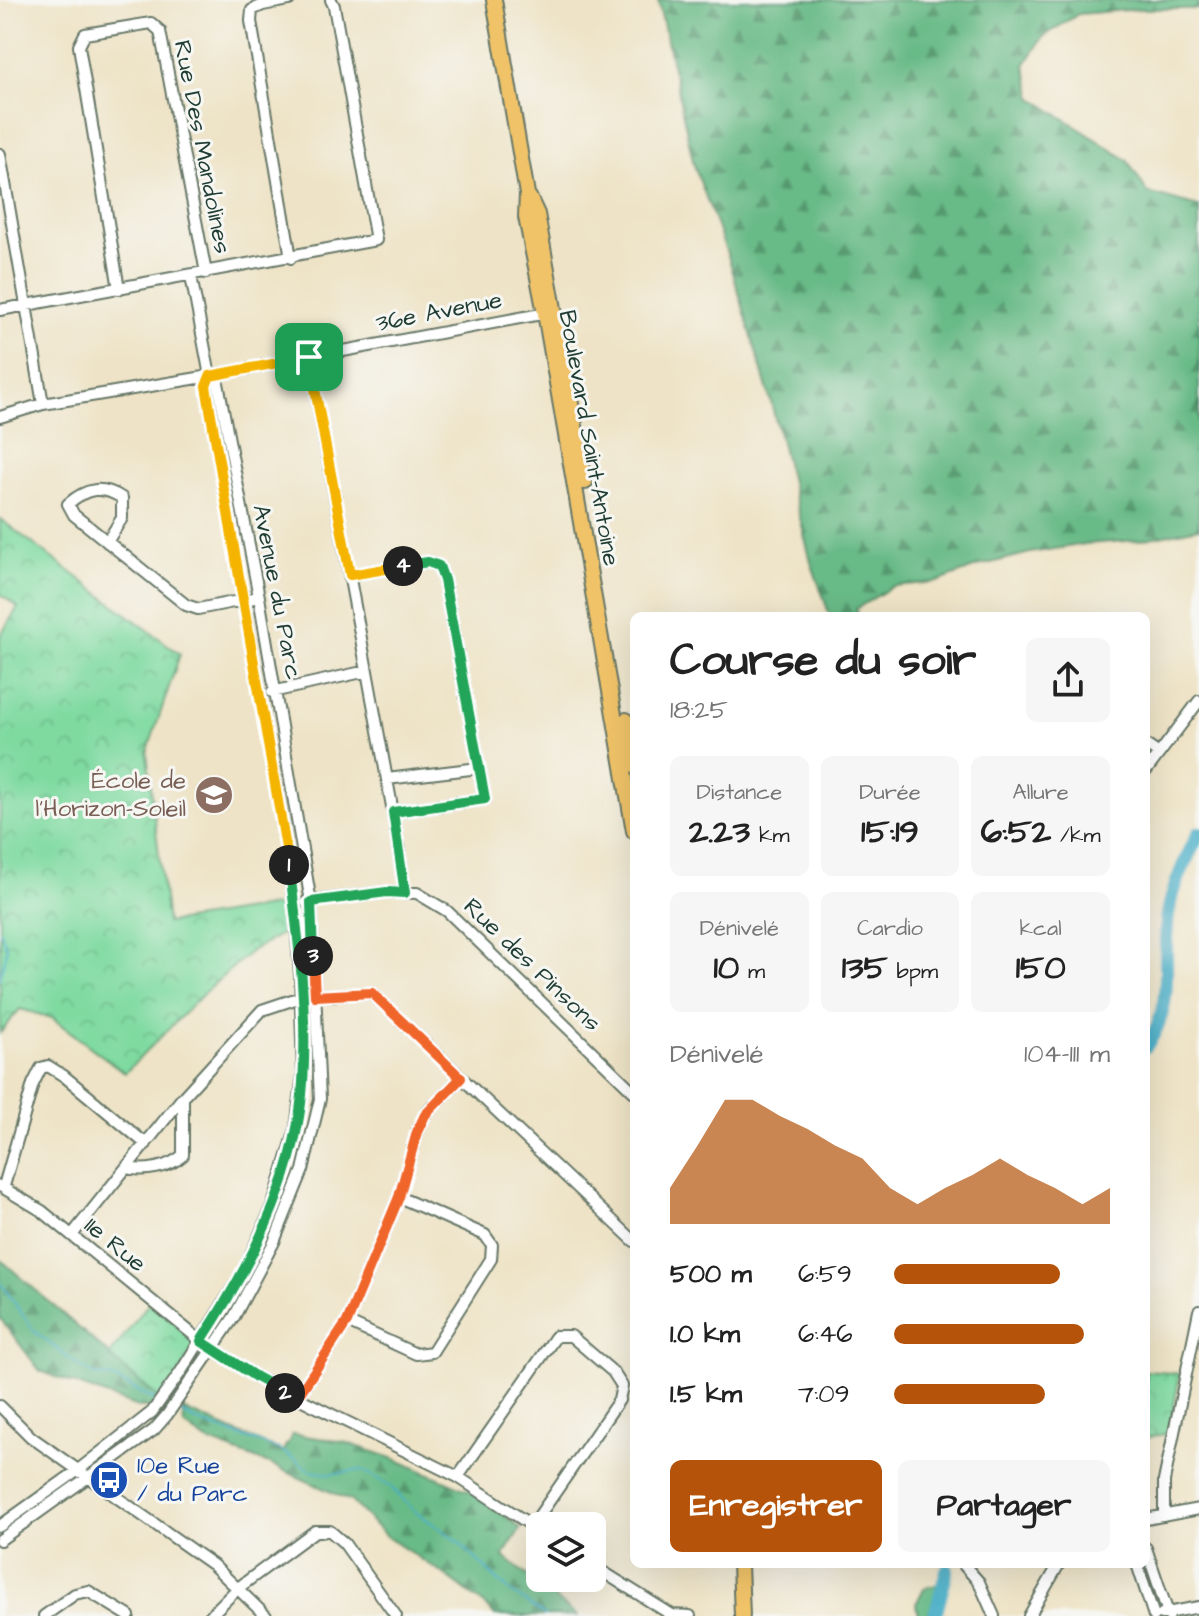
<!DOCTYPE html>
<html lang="fr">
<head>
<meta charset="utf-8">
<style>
  body { margin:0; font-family:"Architects Daughter",sans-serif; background:#f6f6f6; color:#222; height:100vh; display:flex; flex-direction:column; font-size:30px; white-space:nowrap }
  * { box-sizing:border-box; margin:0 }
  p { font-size:26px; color:#767676 }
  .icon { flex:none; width:44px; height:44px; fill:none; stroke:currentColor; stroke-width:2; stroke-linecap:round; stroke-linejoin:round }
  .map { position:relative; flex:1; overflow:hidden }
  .details { position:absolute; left:630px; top:612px; width:520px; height:956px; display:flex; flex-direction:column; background:#fff; border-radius:12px; box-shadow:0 8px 32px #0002 }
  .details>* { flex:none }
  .buttons { position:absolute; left:526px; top:1512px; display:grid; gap:16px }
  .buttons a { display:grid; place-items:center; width:80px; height:80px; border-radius:12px; background:#fff; box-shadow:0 8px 32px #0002; font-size:40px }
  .pin { position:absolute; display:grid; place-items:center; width:68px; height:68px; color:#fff; margin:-34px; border-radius:16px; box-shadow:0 4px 12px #0006 }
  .km { position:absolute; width:40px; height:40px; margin:-20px; border-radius:50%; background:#222; color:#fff; font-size:22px; line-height:40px; text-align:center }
  .round { display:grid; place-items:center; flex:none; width:84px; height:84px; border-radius:12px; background:#f6f6f6 }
  .overview { display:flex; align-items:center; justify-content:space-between; height:136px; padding:0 40px }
  h1 { font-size:44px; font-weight:800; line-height:60px }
  .stats { display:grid; grid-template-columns:repeat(3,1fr); gap:12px; height:136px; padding:8px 40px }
  .stats div { display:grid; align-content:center; border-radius:12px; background:#f6f6f6; text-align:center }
  .stats b { font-size:34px; font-weight:800 }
  .stats small { font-size:22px; font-weight:400 }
  .stats p { font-size:22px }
  .chart { height:224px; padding:16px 40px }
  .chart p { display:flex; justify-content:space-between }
  .chart svg { width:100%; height:144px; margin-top:8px; fill:#b45309; opacity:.7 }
  .primary-button { display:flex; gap:16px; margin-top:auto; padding:16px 40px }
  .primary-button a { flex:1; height:92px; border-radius:12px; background:#b45309; color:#fff; font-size:32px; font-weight:800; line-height:92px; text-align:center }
  .primary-button a+a { background:#f6f6f6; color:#222 }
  ul { padding:0 40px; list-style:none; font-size:26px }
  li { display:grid; grid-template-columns:128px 96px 1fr; align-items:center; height:60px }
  li i { height:20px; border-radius:10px; background:#b45309 }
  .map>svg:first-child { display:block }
</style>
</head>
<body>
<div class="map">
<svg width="1199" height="1616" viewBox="0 0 1199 1616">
  <defs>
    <pattern id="forest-firs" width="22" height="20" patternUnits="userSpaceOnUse" patternTransform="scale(2)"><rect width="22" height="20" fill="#67ba86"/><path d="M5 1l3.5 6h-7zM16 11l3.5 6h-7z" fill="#54986e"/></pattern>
    <pattern id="park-crowns" width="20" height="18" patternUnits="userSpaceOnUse" patternTransform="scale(2)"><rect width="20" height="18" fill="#7fdaa0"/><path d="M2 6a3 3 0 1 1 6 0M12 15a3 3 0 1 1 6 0" fill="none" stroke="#6dbc8a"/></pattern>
  </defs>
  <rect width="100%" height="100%" fill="#f6f6f2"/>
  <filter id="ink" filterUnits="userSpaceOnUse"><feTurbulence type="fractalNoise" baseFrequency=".0125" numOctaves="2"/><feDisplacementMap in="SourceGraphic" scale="16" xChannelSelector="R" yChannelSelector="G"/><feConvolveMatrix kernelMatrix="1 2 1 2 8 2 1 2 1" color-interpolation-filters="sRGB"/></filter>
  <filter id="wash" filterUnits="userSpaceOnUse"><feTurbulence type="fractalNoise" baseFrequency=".006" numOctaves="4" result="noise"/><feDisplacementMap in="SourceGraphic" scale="32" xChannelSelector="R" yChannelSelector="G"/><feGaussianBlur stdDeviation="1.8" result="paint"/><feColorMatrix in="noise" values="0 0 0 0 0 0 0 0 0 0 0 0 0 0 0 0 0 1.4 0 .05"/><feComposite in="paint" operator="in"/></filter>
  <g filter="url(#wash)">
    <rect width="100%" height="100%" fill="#eee3c6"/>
    <path fill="url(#forest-firs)" stroke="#437c5d" stroke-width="2" d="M 658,0 L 1199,0 L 1199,9 L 1140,9 L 1078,14 L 1043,37 L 1025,65 L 1033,98 L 1127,160 L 1148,193 L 1199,207 L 1199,528 L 1140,540 L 1085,544 L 1030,553 L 979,566 L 937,582 L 893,586 L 856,609 L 858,616 L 830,616 L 811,562 L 771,402 L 729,259 L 694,165 Z
      M 0,1259 L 161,1400 L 149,1408 L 140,1408 L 40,1371 L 0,1318 Z
      M 182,1409 L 282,1452 L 293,1434 L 344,1442 L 395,1459 L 474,1493 L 521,1528 L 503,1556 L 577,1616 L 495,1616 L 486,1606 L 442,1573 L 387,1537 L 351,1501 L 272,1465 L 207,1441 L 184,1425 Z
      M 939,1584 L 933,1616 L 918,1616 L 916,1604 L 924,1588 Z"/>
    <path fill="url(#park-crowns)" stroke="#4f8c6a" stroke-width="2" d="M 0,519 L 180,654 L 147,753 L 167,923 L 294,903 L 296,926 L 251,951 L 204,993 L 125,1073 L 52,1018 L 20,1009 L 0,1033 L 0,636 L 18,607 L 0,594 Z
      M 151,1300 L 202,1341 L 161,1400 L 109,1356 Z
      M 1146,1371 L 1180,1374 L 1169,1433 L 1146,1438 Z"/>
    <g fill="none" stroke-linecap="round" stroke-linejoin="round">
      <path stroke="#48afc7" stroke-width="2" d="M 0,930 L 7,948 L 0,979
        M 0,1282 L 34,1331 L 77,1365 L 95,1375 L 113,1378 L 155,1400
        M 177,1411 L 200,1423 L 279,1449 L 311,1471 L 330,1474 L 362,1470 L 389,1485 L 414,1511 L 454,1538 L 509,1591 L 546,1616"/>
      <path stroke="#48afc7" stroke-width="14" d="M 1146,1046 C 1177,1003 1161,961 1168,914 C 1173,886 1186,859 1199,833
        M 935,1616 L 947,1570"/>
    </g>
  </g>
  <g filter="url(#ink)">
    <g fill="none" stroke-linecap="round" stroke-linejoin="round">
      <defs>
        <path id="minor" d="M 289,0 L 263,5 L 252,10 L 251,21 L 291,258
          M 0,154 L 43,404
          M 119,289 L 79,46 L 85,34 L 151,23 L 160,31 L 206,273
          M 0,310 L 376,240 L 334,6 L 331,0
          M 309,357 L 393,812 L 405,893
          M 0,417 L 43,404 L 210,376 L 552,312
          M 107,542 L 122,518 L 122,498 C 102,485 86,488 68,504 L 74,515 L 186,605 L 198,609 L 259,597
          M 350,575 L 428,562 L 439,566 L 444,580 L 485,799 L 393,812
          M 272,692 L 367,671
          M 1146,745 L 1159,754
          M 1146,771 L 1199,701
          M 387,779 L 479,768
          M 306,902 L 387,892 L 417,893 L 447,911 L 634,1092
          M 126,1168 C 145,1172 169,1168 183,1155 L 183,1098
          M 0,1186 L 42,1211 L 201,1341 L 256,1377 L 458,1477 L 540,1531
          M 4,1186 L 33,1084 L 41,1068 L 48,1066 L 64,1076 L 146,1144
          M 72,1235 L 183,1097 L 262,1010 L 301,997 L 372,993 L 634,1241
          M 347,1322 L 416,1354 L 432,1352 L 491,1259 L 492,1245 L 485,1235 L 399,1197
          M 296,1399 L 347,1322 L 399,1197 L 417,1132 L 425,1115 L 461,1078
          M 0,1406 L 31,1437 L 213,1565 L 266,1616
          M 458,1477 L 556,1336 L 571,1336 L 613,1372 L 622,1386 L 619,1400 L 532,1526
          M 1164,1516 L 1164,1481 L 1199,1311
          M 1146,1519 L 1199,1509
          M 0,1526 L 77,1471 L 152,1412 L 180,1373 L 243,1272 L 272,1208 L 296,1129 L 303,1073 L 300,975 L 295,912 L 285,836 L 206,386 L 210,376 L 191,276
          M 0,1540 L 154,1430 L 167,1415 L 234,1317 L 274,1242 L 303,1170 L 320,1099 L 311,902 L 259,597 L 218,383 L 210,376
          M 1146,1548 L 1169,1616
          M 963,1564 L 979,1582 L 994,1616
          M 1137,1564 L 1154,1616
          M 592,1565 L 672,1615 L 690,1616
          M 1162,1614 L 1199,1607
          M 44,1616 L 75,1594 L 88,1591 L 129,1616
          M 210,1616 L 238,1588 L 315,1531 L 330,1531 L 344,1543 L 396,1616
          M 1029,1616 L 1059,1564"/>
        <path id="major" d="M 494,0 L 527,194 L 526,217 L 545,313 L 634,831
          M 529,197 L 537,214 L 585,482
          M 626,720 L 634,766
          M 740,1564 L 742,1616"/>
      </defs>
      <use href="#minor" stroke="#677767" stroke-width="14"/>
      <use href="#major" stroke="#677767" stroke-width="18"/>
      <use href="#minor" stroke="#fff" stroke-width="10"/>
      <use href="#major" stroke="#f0c369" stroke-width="14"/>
    </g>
  </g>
  <g fill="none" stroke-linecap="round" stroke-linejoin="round" filter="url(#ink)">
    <defs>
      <path id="split-1" d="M 289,865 L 206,386 L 210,376 L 309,357"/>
      <path id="split-2" d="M 285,1393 L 256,1377 L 201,1341 C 249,1268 293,1184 302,1095 C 309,1020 299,940 289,865"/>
      <path id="split-3" d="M 285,1393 L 296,1399 L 347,1322 L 399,1197 L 417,1132 L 425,1115 L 461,1078 L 372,993 L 315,996 L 313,956"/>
      <path id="split-4" d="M 313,956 L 311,902 L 387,892 L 405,893 L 393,812 L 485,799 L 444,580 L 439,566 L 428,562 L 403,566"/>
      <path id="split-5" d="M 309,357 L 350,575 L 403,566"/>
    </defs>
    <use href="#split-1" stroke="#fff" stroke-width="16"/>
    <use href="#split-2" stroke="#fff" stroke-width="16"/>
    <use href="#split-3" stroke="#fff" stroke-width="16"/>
    <use href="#split-4" stroke="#fff" stroke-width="16"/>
    <use href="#split-5" stroke="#fff" stroke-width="16"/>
    <use href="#split-1" stroke="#f5b400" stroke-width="10"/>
    <use href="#split-2" stroke="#22a559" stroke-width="10"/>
    <use href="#split-3" stroke="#f0652b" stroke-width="10"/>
    <use href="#split-4" stroke="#22a559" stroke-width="10"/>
    <use href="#split-5" stroke="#f5b400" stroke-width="10"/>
  </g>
  <defs>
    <symbol id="school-disc" viewBox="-11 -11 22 22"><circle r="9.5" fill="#8d6e63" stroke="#f6f6f2"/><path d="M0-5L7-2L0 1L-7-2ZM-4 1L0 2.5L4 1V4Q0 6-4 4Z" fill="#fff"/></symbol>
    <symbol id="bus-disc" viewBox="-11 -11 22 22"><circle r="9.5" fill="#1a4fb4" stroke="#f6f6f2"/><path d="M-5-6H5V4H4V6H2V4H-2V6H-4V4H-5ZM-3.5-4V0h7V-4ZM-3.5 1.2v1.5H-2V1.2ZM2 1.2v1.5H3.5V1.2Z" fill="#fff"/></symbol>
  </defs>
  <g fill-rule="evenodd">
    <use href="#school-disc" x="192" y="773" width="44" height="44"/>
    <use href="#bus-disc" x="87" y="1458" width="44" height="44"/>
  </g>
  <g text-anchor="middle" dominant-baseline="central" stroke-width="6" stroke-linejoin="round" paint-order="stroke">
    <g font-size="24" fill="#1f3d34" stroke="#f6f6f2">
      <text transform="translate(202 147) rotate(79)">Rue Des Mandolines</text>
      <text transform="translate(439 312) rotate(-11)">36e Avenue</text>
      <text transform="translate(589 438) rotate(80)">Boulevard Saint-Antoine</text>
      <text transform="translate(277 592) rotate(79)">Avenue du Parc</text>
      <text transform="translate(532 965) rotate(44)">Rue des Pinsons</text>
      <text transform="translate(115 1245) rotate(39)">11e Rue</text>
    </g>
    <g font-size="24" fill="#785e54" stroke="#f6f6f2" text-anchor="end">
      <text x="186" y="781">École de<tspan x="186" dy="28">l'Horizon-Soleil</tspan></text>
    </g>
    <g font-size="24" fill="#164399" stroke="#f6f6f2" text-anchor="start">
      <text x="137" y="1466">10e Rue<tspan x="137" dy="28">/ du Parc</tspan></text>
    </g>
  </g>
</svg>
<div class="buttons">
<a><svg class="icon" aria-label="layers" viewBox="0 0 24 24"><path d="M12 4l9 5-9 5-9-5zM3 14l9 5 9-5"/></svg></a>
</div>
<div class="pin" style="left:309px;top:357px;background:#1e9e55"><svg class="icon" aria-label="arrive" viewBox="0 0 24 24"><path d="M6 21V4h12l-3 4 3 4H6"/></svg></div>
<b class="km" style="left:289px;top:865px">1</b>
<b class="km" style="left:285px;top:1393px">2</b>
<b class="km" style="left:313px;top:956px">3</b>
<b class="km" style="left:403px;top:566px">4</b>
<section class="details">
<div class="overview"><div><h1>Course du soir</h1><p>18:25</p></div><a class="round"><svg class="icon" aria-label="share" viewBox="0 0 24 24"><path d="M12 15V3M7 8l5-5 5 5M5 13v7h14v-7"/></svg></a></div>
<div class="stats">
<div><p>Distance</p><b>2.23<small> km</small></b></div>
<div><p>Durée</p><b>15:19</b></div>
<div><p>Allure</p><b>6:52<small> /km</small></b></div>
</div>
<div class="stats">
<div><p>Dénivelé</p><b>10<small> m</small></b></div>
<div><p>Cardio</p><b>135<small> bpm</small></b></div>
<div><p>kcal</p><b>150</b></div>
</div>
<div class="chart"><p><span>Dénivelé</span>104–111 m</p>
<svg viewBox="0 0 160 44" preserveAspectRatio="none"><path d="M0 44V33L10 20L20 6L30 6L40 11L50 15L60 20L70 24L80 33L90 38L100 33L110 29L120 24L130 29L140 33L150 38L160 33V44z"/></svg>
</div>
<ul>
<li><b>500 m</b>6:59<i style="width:77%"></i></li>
<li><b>1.0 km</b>6:46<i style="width:88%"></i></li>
<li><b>1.5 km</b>7:09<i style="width:70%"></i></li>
</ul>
<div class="primary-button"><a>Enregistrer</a><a>Partager</a></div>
</section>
</div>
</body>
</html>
